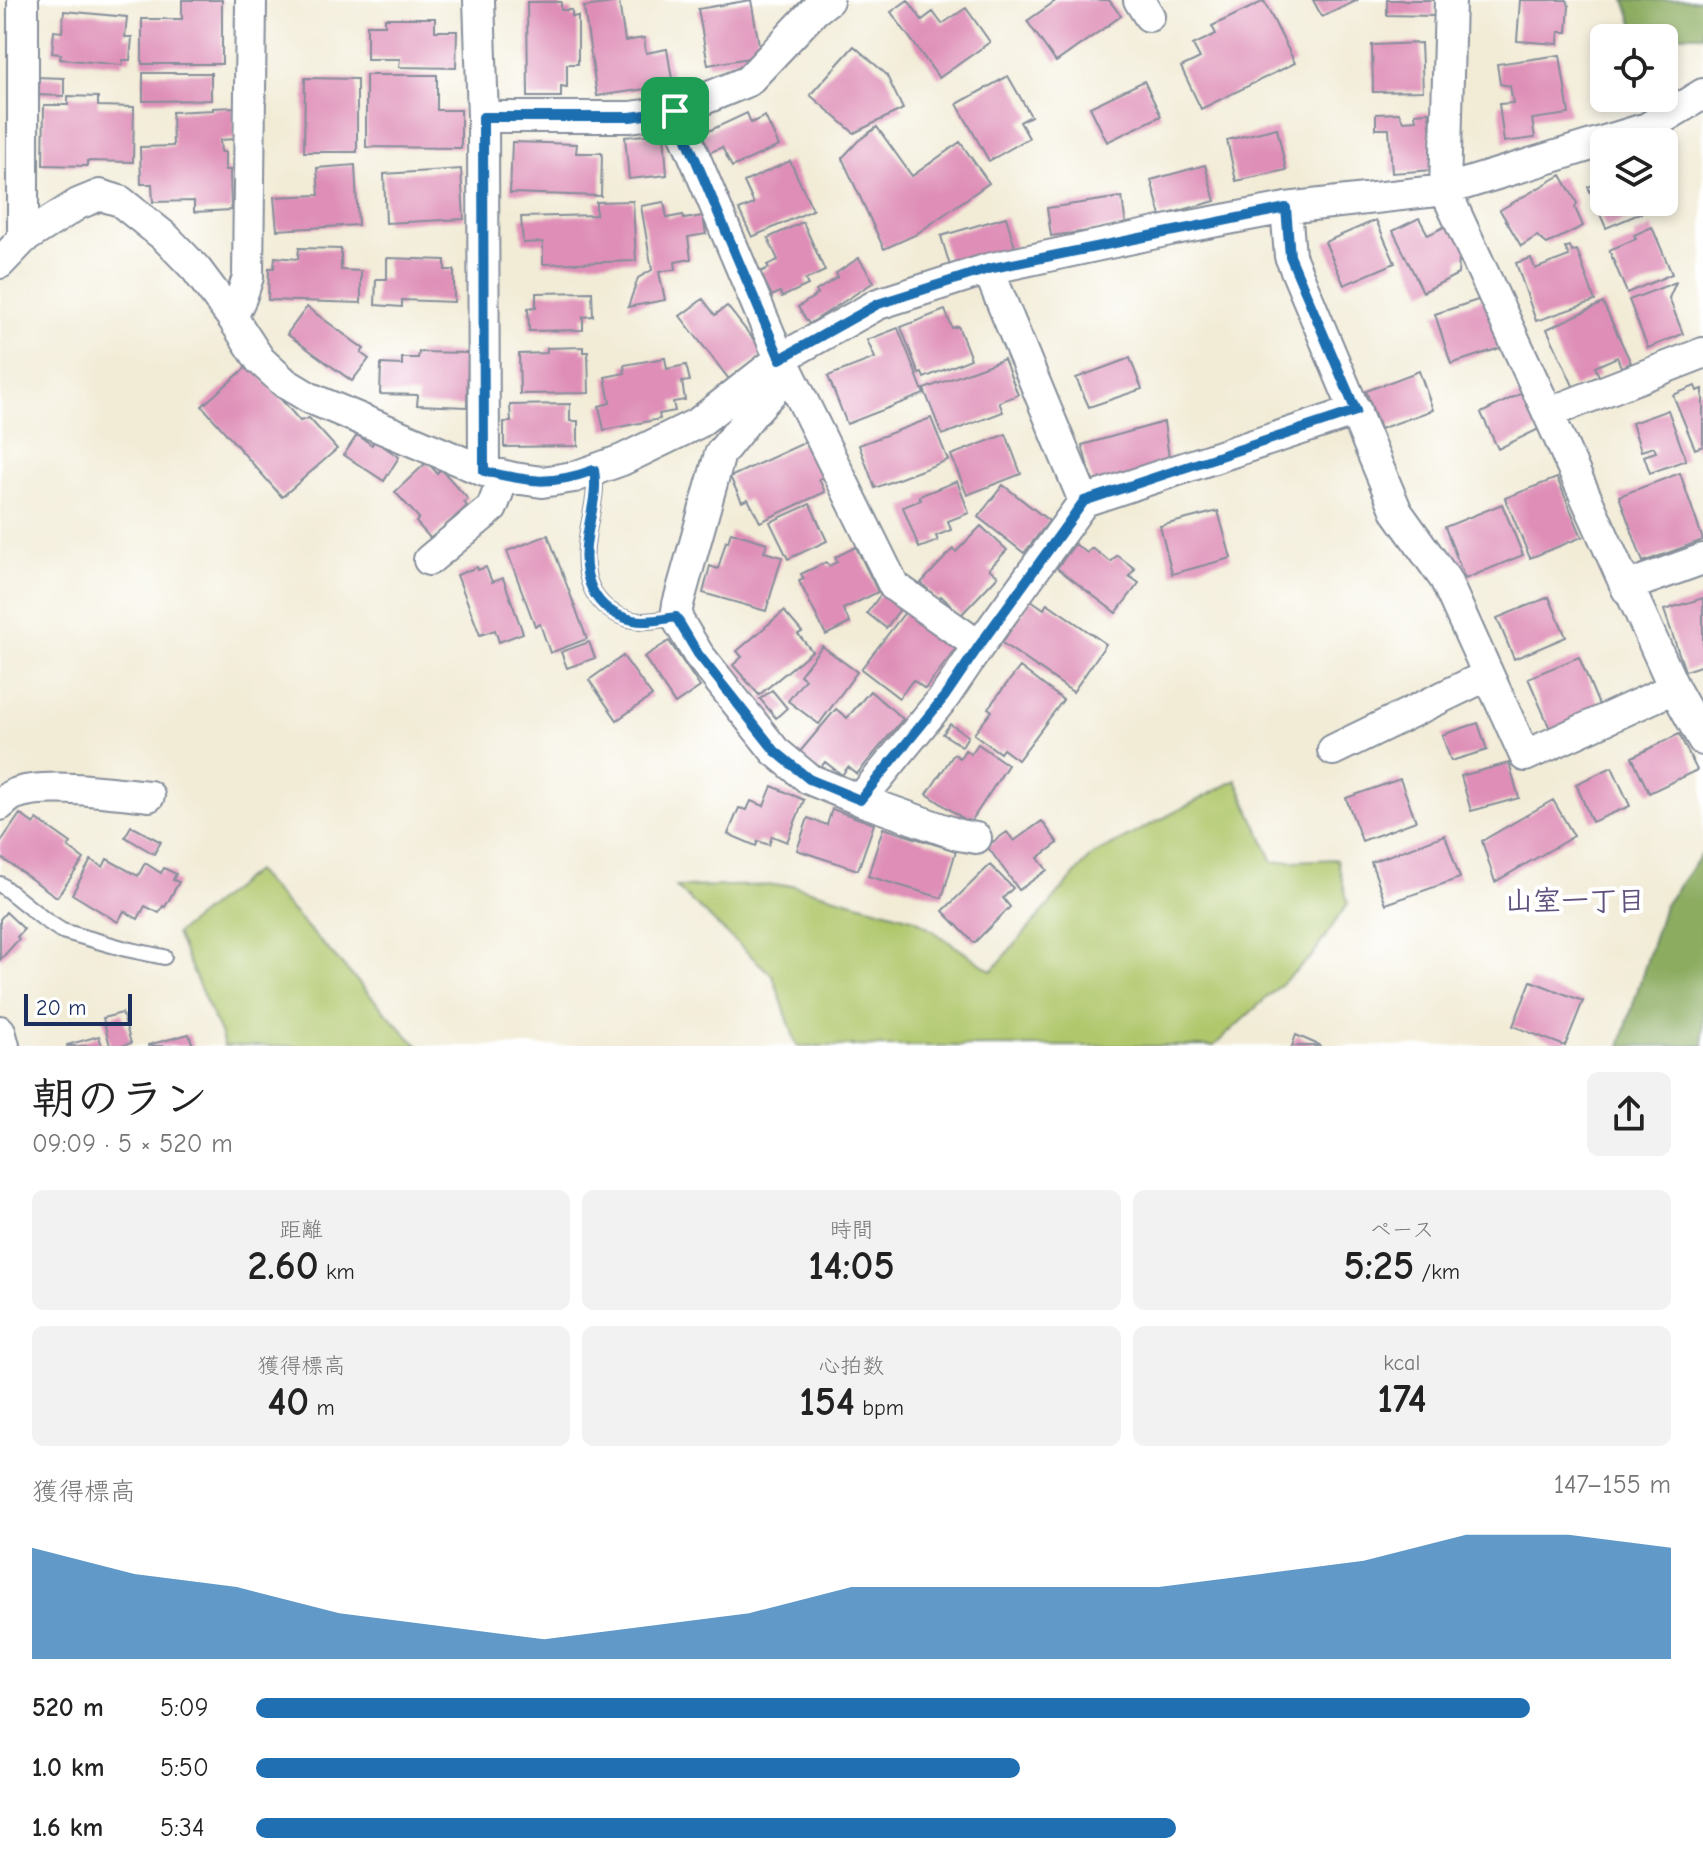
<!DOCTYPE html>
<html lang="ja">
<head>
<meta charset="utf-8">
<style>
  body { margin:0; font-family:"Comic Neue","Klee One",sans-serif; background:#f2f2f2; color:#222; height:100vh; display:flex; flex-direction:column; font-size:30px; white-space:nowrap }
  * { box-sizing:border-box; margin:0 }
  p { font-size:26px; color:#767676 }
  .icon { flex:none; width:44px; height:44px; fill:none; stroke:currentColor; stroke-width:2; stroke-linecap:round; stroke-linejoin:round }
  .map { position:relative; height:1046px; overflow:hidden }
  .side { display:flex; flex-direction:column; background:#fff; flex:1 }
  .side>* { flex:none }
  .fabs { position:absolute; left:1590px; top:24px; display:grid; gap:16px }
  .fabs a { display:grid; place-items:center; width:88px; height:88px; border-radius:12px; background:#fff; box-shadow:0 4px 12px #0003; font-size:40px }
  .scale { position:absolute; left:24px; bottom:20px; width:108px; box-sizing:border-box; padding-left:8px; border:4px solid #1b2f5e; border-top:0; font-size:22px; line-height:28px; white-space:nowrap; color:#1b2f5e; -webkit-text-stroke:6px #fff; paint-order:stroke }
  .pin { position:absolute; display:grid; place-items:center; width:68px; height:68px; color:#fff; margin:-34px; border-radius:16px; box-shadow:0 4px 12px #0006 }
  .round { display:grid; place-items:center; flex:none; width:84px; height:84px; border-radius:12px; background:#f2f2f2 }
  .head { display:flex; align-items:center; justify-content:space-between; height:136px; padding:0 32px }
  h1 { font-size:44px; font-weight:700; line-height:60px }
  .metrics { display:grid; grid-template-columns:repeat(3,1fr); gap:12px; height:136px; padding:8px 32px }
  .metrics div { display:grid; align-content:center; border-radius:12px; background:#f2f2f2; text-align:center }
  .metrics b { font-size:40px; font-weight:700 }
  .metrics small { font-size:22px; font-weight:400 }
  .metrics p { font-size:22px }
  .chart { height:224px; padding:16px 32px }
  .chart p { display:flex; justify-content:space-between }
  .chart svg { width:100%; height:144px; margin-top:8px; fill:#1f6fb2; opacity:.7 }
  ul { padding:0 32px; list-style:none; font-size:26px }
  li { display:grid; grid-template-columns:128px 96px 1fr; align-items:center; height:60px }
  li i { height:20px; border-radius:10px; background:#1f6fb2 }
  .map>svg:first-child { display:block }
</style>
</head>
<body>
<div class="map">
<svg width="1703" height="1046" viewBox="0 0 1703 1046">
  <rect width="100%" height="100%" fill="#fff"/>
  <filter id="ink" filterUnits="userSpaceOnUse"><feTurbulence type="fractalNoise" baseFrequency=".0125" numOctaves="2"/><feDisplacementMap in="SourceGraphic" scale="16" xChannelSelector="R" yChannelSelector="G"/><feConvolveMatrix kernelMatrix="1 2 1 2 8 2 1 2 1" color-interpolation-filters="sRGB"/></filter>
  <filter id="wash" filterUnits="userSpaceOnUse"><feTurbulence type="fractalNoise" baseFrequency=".006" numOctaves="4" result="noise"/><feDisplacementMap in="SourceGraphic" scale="32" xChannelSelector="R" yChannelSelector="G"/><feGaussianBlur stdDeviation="1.8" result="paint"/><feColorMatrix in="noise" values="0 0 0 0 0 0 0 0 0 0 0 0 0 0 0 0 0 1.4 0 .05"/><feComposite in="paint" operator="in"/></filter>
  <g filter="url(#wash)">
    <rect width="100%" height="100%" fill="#f2ecd7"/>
    <path fill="#b0c76c" stroke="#667b65" stroke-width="2" d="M 1236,780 L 1273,862 L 1337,859 L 1348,903 L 1312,956 L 1214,1046 L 797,1046 L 773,976 L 676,887 L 792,885 L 915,919 L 992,971 L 1091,856 Z
      M 255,871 L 409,1037 L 419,1046 L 224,1046 L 221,1035 L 176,934 Z"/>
    <path fill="#8cac60" stroke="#546e5f" stroke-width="2" d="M 1625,0 L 1703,0 L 1703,35 L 1637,35 Z
      M 1703,853 L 1703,1046 L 1620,1046 L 1664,906 Z"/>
    <g id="blocks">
      <path fill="#df8fb7" d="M 182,0 L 222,0 L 222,64 L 142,64 L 142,19 L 182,19 Z
        M 751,0 L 761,56 L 708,65 L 698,9 Z
        M 908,0 L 922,20 L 933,12 L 942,24 L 966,8 L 990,42 L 939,78 L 891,12 Z
        M 1057,0 L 1109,0 L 1121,16 L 1056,62 L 1027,21 Z
        M 1313,0 L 1358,0 L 1322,17 Z
        M 1387,0 L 1434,0 L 1434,16 L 1387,15 Z
        M 1520,0 L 1567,0 L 1569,6 L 1567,32 L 1559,32 L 1558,44 L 1517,41 Z
        M 1264,1 L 1295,63 L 1201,109 L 1181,67 L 1200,58 L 1193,45 L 1216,34 L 1212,26 Z
        M 527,2 L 561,2 L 561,10 L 572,10 L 572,17 L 578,16 L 578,64 L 567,64 L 567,87 L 561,86 L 561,97 L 528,97 Z
        M 619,2 L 625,41 L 644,38 L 646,53 L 667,49 L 673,85 L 597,96 L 584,7 Z
        M 64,11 L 127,17 L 125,37 L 132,37 L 130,60 L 123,60 L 122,65 L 60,59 L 61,54 L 52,53 L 54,31 L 62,32 Z
        M 385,18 L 435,18 L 435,31 L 457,31 L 456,68 L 399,67 L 400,59 L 367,59 L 367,25 L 385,25 Z
        M 1421,43 L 1423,91 L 1373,92 L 1372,45 Z
        M 854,46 L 886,74 L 903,109 L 854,133 L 810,95 Z
        M 1560,55 L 1569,114 L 1532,119 L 1535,138 L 1504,142 L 1499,104 L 1513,103 L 1510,86 L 1500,84 L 1497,64 Z
        M 143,73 L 211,73 L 211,100 L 143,101 Z
        M 366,75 L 437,75 L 437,110 L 461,110 L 461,148 L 366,147 Z
        M 1008,76 L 1031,116 L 1020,122 L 1029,138 L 989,161 L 957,104 Z
        M 34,77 L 64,78 L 64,96 L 34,95 Z
        M 305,78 L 357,79 L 357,152 L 304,152 Z
        M 1144,81 L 1161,116 L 1107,142 L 1090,107 Z
        M 68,96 L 98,97 L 98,106 L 134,107 L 133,162 L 87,161 L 87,166 L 43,165 L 44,105 L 68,105 Z
        M 234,107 L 235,139 L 220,140 L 221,152 L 225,152 L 225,170 L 230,170 L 231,210 L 194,212 L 194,201 L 153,202 L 152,184 L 141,184 L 140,147 L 173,146 L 172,112 L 213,110 L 213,108 Z
        M 1429,112 L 1433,170 L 1392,173 L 1389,129 L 1376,129 L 1376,114 L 1399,113 L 1403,121 L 1416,120 L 1415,113 Z
        M 747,113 L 751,123 L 765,116 L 779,146 L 732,167 L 722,147 L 709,153 L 700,135 Z
        M 877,127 L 912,176 L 960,142 L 989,183 L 915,235 L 884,249 L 842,158 L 858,141 Z
        M 1277,128 L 1286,170 L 1236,181 L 1227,140 Z
        M 664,133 L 667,175 L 629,179 L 625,137 Z
        M 512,142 L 577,144 L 576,153 L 602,153 L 601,196 L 510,193 Z
        M 790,161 L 813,210 L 752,237 L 739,210 L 754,204 L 744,182 Z
        M 355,165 L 358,225 L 277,230 L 274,197 L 319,195 L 317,168 Z
        M 1205,165 L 1215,201 L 1161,216 L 1151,180 Z
        M 461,169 L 464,219 L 386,223 L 384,174 Z
        M 1561,175 L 1577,203 L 1575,208 L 1583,226 L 1547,244 L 1537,236 L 1521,246 L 1500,210 Z
        M 1604,180 L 1604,202 L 1656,202 L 1658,206 L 1606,228 L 1588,187 Z
        M 1122,197 L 1126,226 L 1051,236 L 1047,208 Z
        M 633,201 L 636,261 L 543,264 L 543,242 L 523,243 L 521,217 L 596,215 L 596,202 Z
        M 664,202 L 667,218 L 683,215 L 684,219 L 703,216 L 706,234 L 688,237 L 691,259 L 675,262 L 676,269 L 659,272 L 665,300 L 628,307 L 638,278 L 652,270 L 641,206 Z
        M 1006,217 L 1015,247 L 950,266 L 941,236 Z
        M 1419,218 L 1428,235 L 1456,221 L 1471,252 L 1459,259 L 1458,274 L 1423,292 L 1393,231 Z
        M 1376,220 L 1395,263 L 1344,285 L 1325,242 Z
        M 803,222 L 825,271 L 805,280 L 808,285 L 782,297 L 780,292 L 772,296 L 760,272 L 769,268 L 767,265 L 778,260 L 768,238 Z
        M 1652,227 L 1672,274 L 1627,293 L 1609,250 L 1636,239 L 1634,235 Z
        M 1570,246 L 1572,252 L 1577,250 L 1595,301 L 1536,321 L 1516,263 L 1531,258 L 1535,269 L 1569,256 L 1565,248 Z
        M 299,248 L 341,249 L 341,270 L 361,271 L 361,303 L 268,300 L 269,268 L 274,268 L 275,257 L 298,259 Z
        M 387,258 L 445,260 L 445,270 L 454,270 L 454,302 L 402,300 L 402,307 L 375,305 L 376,279 L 387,279 Z
        M 859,258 L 874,282 L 809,324 L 798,307 L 818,294 L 816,291 L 838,277 L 836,273 Z
        M 1676,282 L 1669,298 L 1683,334 L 1648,348 L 1629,300 Z
        M 592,292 L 593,316 L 583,317 L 583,330 L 529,331 L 528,308 L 536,307 L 536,293 Z
        M 1487,297 L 1503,347 L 1451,364 L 1435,314 Z
        M 703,299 L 715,315 L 727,306 L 764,353 L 729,379 L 680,316 Z
        M 1603,303 L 1631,363 L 1621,367 L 1617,357 L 1595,367 L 1599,376 L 1574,388 L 1547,329 Z
        M 307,307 L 364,349 L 361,353 L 369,359 L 352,381 L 287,334 Z
        M 945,310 L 952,328 L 958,326 L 971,359 L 924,378 L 922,373 L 919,374 L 901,327 Z
        M 898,328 L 924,394 L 847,424 L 828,376 L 875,358 L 867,340 Z
        M 583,347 L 583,352 L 588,352 L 589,393 L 520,394 L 519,354 L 547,353 L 547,348 Z
        M 419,352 L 468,353 L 467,407 L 417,405 L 418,395 L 380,394 L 381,364 L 402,365 L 402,358 L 418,358 Z
        M 665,358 L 667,369 L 686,365 L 690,381 L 682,382 L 685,400 L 673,402 L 675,411 L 659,414 L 660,419 L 604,430 L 599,406 L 610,403 L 605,377 L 625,373 L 624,365 Z
        M 1130,358 L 1142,389 L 1089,407 L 1076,378 Z
        M 1004,359 L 1018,395 L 999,402 L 1003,412 L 942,435 L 924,389 Z
        M 250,364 L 300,421 L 309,418 L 337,449 L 282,497 L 202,406 Z
        M 1419,371 L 1433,410 L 1380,429 L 1366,391 Z
        M 1695,386 L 1697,391 L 1703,389 L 1703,446 L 1695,449 L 1673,395 Z
        M 1530,389 L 1547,425 L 1498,449 L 1481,413 Z
        M 570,404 L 570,421 L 578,421 L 578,446 L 504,447 L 504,422 L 511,422 L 510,405 Z
        M 1668,410 L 1686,460 L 1650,473 L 1644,456 L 1656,452 L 1654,447 L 1641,451 L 1632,423 Z
        M 931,418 L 948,460 L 875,488 L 859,445 Z
        M 1164,422 L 1171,472 L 1096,497 L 1082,445 Z
        M 1006,434 L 1021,474 L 967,495 L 951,455 Z
        M 357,435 L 372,445 L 374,440 L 399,457 L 384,481 L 344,455 Z
        M 808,441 L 825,476 L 819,479 L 825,492 L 760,522 L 748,499 L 742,502 L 730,477 Z
        M 427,462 L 437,473 L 441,469 L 468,499 L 464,502 L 467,506 L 431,539 L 416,522 L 419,518 L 395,492 Z
        M 1680,473 L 1703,540 L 1643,562 L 1619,496 Z
        M 1557,478 L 1582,537 L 1530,558 L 1505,498 Z
        M 957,481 L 969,513 L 948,521 L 951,530 L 936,536 L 938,541 L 919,548 L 903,507 L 921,500 L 919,496 Z
        M 1003,485 L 1049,521 L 1024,553 L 978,517 Z
        M 810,504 L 827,541 L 788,559 L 770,522 Z
        M 1502,504 L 1523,555 L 1465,579 L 1445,527 Z
        M 1218,511 L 1231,558 L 1172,574 L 1160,526 Z
        M 981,526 L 1007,550 L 989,569 L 998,576 L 961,615 L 941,596 L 938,599 L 921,583 L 953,549 L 956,552 Z
        M 731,532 L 767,543 L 764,552 L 782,557 L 766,611 L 703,593 L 710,566 L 718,569 L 726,541 L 728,542 Z
        M 548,535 L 587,639 L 550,653 L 540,624 L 535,626 L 507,551 Z
        M 1075,544 L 1087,553 L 1092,548 L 1111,562 L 1117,555 L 1135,569 L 1129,576 L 1139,583 L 1116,613 L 1057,568 Z
        M 856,547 L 878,592 L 843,609 L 850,623 L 826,635 L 799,581 L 804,579 L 801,574 L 826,562 L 829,566 L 837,562 L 835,557 Z
        M 477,567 L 478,570 L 486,567 L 492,582 L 503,578 L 523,633 L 499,642 L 495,630 L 480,635 L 457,575 Z
        M 884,590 L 903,605 L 886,628 L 867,613 Z
        M 1549,597 L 1566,637 L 1514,659 L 1497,618 Z
        M 1703,598 L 1703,665 L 1685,671 L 1664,610 Z
        M 1031,600 L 1044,609 L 1047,603 L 1106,644 L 1073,692 L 1002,643 Z
        M 784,611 L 802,632 L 798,634 L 812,651 L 759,695 L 733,665 L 742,657 L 737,651 Z
        M 906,611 L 933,632 L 936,628 L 958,646 L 925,689 L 913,680 L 899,698 L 861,669 Z
        M 669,641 L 700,687 L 675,704 L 644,657 Z
        M 589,642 L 595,658 L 567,668 L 561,652 Z
        M 822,646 L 857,672 L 819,724 L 788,701 L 805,679 L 800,675 Z
        M 623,656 L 652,696 L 617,720 L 589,680 Z
        M 1579,657 L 1601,710 L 1551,731 L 1528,678 Z
        M 1020,667 L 1063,700 L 1018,760 L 1003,749 L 1000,753 L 974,734 L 992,711 L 988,708 Z
        M 772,690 L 787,708 L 776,718 L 760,699 Z
        M 870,691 L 903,719 L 857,774 L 848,767 L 842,775 L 825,762 L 818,771 L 798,754 L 836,709 L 847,718 Z
        M 1478,723 L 1487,750 L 1451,761 L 1442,735 Z
        M 950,724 L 968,736 L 962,746 L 943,734 Z
        M 1679,734 L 1697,770 L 1649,793 L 1632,757 Z
        M 978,744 L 1008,765 L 970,823 L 927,794 L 954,754 L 960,758 L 965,750 L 971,754 Z
        M 1509,763 L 1519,798 L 1471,811 L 1461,776 Z
        M 1612,767 L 1630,806 L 1592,822 L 1576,784 Z
        M 1400,779 L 1416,821 L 1362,841 L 1346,798 Z
        M 772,786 L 804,800 L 787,842 L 772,836 L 769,845 L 758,841 L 756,846 L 728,834 L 739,808 L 747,810 L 751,801 L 764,806 Z
        M 1553,800 L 1574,836 L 1495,882 L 1482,841 Z
        M 832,809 L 874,824 L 858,870 L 797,850 L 808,818 L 827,825 Z
        M 20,814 L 34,824 L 37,819 L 71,843 L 68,847 L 84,859 L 57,897 L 0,857 L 0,843 Z
        M 1042,821 L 1058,843 L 1038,858 L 1047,870 L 1019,890 L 987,846 L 1007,832 L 1014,841 Z
        M 131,826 L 161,842 L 154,854 L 125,837 Z
        M 883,828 L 956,851 L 942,898 L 868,876 Z
        M 1445,835 L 1460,878 L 1386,904 L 1371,862 Z
        M 107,859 L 138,876 L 145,863 L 161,873 L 164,868 L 176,874 L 173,880 L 179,882 L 165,907 L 163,906 L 159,913 L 145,906 L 138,919 L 124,911 L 118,922 L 72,894 L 91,860 L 103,867 Z
        M 990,865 L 1013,888 L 1003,898 L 1010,907 L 974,943 L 943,911 Z
        M 6,912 L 24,929 L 17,937 L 19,939 L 0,960 L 0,919 Z
        M 1531,981 L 1583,1001 L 1565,1046 L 1513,1026 Z
        M 122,1013 L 131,1043 L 122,1046 L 110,1046 L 103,1018 Z
        M 189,1034 L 193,1046 L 148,1046 L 148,1045 Z
        M 1296,1035 L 1321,1046 L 1292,1046 Z
        M 99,1036 L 102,1046 L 67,1046 L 67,1045 Z"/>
    </g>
  </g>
  <g filter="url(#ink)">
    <use href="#blocks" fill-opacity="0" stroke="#868e9a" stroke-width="2"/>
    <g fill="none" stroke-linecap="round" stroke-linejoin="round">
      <defs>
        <path id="lane" d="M 594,470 C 598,493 590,515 587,538 C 581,576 592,611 633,620 C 646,623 663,619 676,617
          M 0,884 L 45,920 L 62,931 L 126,949 L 164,957"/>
        <path id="street" d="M 479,0 L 483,117 L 484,471
          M 1139,0 L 1149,16
          M 1450,0 L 1445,190 L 1548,413 L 1627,589 L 1628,586 L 1674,688 L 1703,740
          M 675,111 L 780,359 L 789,373 L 894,586 L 979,646
          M 483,117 L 630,117 L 675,111 L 748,81 L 815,10 L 828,0
          M 1286,208 L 1290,256 L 1397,512 L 1445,579 L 1525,756 L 1674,688
          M 23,239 L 23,0
          M 0,263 L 23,239 L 78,204 L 100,195 L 120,201 L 165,237 L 196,269 L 232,317 L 260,360 L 285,383 L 310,398 L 484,471 L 514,478 L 542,482 L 574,477 L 622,460 L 698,423 L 780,359 L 878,304 L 988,269 L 1175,229 L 1286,208 L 1445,190 L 1647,128 L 1703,94
          M 988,269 L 1084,501
          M 232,317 L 241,298 L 248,277 L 251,0
          M 789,373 L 752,414 L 720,454 L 678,604 L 676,617 L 698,654 L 775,751 L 809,779 L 860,800 L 959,835 L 976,838
          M 1548,413 L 1703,353
          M 429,560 L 492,508 L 504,476
          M 1628,586 L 1703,559
          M 1333,750 L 1488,675
          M 860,800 L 945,696 L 979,646 L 1084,501 L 1356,411
          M 0,805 C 5,801 9,796 15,794 C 45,782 116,793 149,796
          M 0,1031 L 4,1046"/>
      </defs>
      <use href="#lane" stroke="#868e9a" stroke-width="18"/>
      <use href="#street" stroke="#868e9a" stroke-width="34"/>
      <use href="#lane" stroke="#fff" stroke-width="14"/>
      <use href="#street" stroke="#fff" stroke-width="30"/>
    </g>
  </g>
  <g fill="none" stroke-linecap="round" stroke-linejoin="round" filter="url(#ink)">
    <defs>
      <path id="route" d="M 675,111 L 780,359 L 878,304 L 988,269 L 1286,208 L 1290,256 L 1356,411 L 1084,501 L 979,646 L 945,696 L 860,800 L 809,779 L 775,751 L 698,654 L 676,617 C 663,619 646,623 633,620 C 592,611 581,576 587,538 C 590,515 598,493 594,470 C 550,486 529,482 484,471 L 483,117 L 630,117 Z"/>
    </defs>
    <use href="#route" stroke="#fff" stroke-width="16"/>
    <use href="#route" stroke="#1f6fb2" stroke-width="10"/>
  </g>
  <g text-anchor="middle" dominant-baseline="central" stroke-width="8" stroke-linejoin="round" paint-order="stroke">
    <g font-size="28" font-weight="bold" fill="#60517d" stroke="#fff">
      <text x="1575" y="901">山室一丁目</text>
    </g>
  </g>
</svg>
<div class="fabs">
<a><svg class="icon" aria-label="locate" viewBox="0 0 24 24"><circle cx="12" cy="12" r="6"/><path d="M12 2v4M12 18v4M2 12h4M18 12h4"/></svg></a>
<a><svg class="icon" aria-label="layers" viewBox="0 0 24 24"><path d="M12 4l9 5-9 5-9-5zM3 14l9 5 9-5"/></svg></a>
</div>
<div class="scale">20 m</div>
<div class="pin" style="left:675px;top:111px;background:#1e9e55"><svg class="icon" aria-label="arrive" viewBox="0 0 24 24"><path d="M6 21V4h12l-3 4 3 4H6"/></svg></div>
</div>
<section class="side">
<div class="head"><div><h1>朝のラン</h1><p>09:09 · 5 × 520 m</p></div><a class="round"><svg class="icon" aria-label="share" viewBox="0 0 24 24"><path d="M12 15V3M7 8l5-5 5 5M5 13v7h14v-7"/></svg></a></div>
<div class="metrics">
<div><p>距離</p><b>2.60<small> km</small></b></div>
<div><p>時間</p><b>14:05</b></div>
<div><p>ペース</p><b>5:25<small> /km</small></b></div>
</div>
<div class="metrics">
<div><p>獲得標高</p><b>40<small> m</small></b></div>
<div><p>心拍数</p><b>154<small> bpm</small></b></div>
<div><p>kcal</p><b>174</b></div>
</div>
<div class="chart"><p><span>獲得標高</span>147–155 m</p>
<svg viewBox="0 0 160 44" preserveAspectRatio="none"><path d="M0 44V10L10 18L20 22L30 30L40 34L50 38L60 34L70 30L80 22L90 22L100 22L110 22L120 18L130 14L140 6L150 6L160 10V44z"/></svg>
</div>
<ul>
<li><b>520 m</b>5:09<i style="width:90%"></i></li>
<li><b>1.0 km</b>5:50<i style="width:54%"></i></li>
<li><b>1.6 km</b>5:34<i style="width:65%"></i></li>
</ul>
</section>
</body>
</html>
